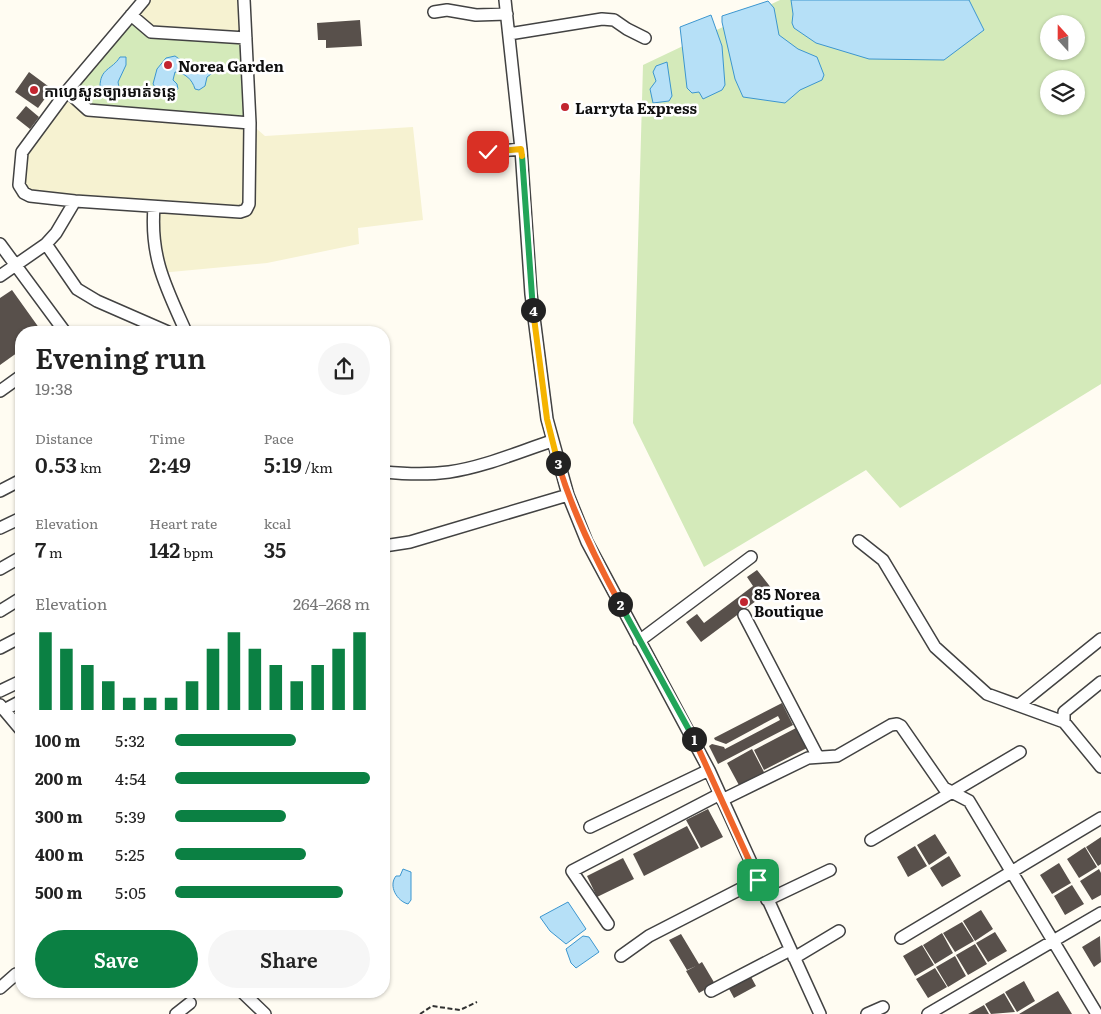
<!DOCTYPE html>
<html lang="en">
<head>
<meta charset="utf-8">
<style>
  body { margin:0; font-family:Literata,"Noto Sans Khmer",serif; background:#f6f6f6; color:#222; height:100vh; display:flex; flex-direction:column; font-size:19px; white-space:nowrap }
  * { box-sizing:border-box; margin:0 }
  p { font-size:16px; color:#767676 }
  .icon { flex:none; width:28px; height:28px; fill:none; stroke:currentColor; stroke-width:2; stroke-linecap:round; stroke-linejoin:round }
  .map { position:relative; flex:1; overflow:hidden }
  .panel { position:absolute; left:15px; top:326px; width:375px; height:672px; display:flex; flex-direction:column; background:#fff; border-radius:20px; box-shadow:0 1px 4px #0004 }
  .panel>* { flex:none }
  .needle { width:32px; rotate:339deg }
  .tools { position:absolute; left:1040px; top:15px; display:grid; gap:10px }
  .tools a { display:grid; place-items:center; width:45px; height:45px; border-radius:50%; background:#fff; box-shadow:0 1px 4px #0004; font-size:25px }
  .pin { position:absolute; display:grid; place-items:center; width:42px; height:42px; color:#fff; margin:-21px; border-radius:10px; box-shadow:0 2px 8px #0006 }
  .km { position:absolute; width:25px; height:25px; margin:-12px; border-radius:50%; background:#222; color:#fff; font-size:14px; line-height:25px; text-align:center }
  .round { display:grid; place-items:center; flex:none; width:52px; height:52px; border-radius:26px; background:#f6f6f6 }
  .head { display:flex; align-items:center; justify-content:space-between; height:85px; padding:0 20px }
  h1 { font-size:28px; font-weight:600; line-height:38px }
  .stats { display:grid; grid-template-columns:repeat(3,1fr); gap:8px; height:85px; padding:5px 20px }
  .stats div { display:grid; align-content:center }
  .stats b { font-size:21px; font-weight:600 }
  .stats small { font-size:14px; font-weight:400 }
  .stats p { font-size:14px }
  .chart { height:140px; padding:10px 20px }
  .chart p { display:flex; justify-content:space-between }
  .chart svg { width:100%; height:90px; margin-top:5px; stroke:#0b8043; stroke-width:6 }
  .button { display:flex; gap:10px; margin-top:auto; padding:10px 20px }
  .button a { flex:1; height:58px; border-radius:30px; background:#0b8043; color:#fff; font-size:20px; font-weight:600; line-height:58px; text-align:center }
  .button a+a { background:#f6f6f6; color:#222 }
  ul { padding:0 20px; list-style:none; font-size:16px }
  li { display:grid; grid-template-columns:80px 60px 1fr; align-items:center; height:38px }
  li i { height:12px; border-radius:6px; background:#0b8043 }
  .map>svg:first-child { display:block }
</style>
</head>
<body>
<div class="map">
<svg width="1101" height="1014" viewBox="0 0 1101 1014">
  <rect width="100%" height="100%" fill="#fffcf2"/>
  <path fill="#f6f2d1" d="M 144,0 L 244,0 L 246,38 L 151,32 L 131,15 Z
    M 67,91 L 250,123 L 265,136 L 413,127 L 423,220 L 358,228 L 359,244 L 267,263 L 160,273 L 154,207 L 17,197 L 22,152 Z"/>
  <path fill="#d4eaba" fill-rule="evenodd" d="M 780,0 L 1101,0 L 1101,384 L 900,508 L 866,470 L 704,567 L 633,423 L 643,65 ZM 1049,24 L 1076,24 L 1076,51 L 1049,51 ZM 1049,79 L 1076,79 L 1076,106 L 1049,106 Z
    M 131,15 L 151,32 L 246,38 L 250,123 L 88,110 L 67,91 Z"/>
  <path fill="#b6e0f7" stroke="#3c96cf" d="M 791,0 L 969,0 L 984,30 L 944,60 L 869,59 L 816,43 L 794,28 L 792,23 L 793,14 Z
    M 768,1 L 774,8 L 779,35 L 798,49 L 817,57 L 824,75 L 822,80 L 800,90 L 785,103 L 743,97 L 735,79 L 722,22 L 722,16 Z
    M 711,15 L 722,46 L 725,85 L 722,90 L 703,99 L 699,92 L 692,93 L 687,88 L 680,27 Z
    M 175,56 L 198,72 L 215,64 L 218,69 L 207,77 L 205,86 L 199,90 L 195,89 C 192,79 185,73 175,72 L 173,80 L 177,84 L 178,89 L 173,94 L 163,98 L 153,84 L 157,69 L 166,58 Z
    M 120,57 L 126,57 L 126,65 L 118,82 L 120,93 L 114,95 L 100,87 C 100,68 112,70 120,57 Z
    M 667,62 L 672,96 L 669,101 L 653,103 L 650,89 L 656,81 L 653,72 L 656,66 Z
    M 403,869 L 411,872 L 411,900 L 408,904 C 397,901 388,886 396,876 L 400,876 Z
    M 568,902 L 586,929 L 566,944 L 550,931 L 540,917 Z
    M 583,936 L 589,937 L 599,952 L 576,968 L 571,963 L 566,949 Z"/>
  <path fill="#58504b" d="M 360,20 L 362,46 L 326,48 L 326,40 L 318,40 L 317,23 Z
    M 29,72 L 52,89 L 38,108 L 15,92 Z
    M 26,106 L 39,117 L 30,129 L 16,118 Z
    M 12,290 L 42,332 L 21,332 L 21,350 L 0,365 L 0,298 Z
    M 757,570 L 772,589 L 701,642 L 686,622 L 697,614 L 704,623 L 753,586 L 747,577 Z
    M 782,703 L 793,725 L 718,764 L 709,746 L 712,744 L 724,747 L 725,749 L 780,720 L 778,716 L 726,744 L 715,740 L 714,738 Z
    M 796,728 L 807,748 L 764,770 L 754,750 Z
    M 752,749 L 765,774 L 740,787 L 727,763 Z
    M 708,809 L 723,837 L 701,848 L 686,820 Z
    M 687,826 L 699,848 L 644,876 L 633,854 Z
    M 935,834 L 947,853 L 929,865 L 917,845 Z
    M 1101,837 L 1101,864 L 1098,866 L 1086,847 Z
    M 915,846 L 927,866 L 908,877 L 897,857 Z
    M 1085,847 L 1097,867 L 1079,878 L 1067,859 Z
    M 949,856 L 961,876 L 942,887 L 930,868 Z
    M 623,858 L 634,879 L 597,897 L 587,876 Z
    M 1059,863 L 1071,883 L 1052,894 L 1040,875 Z
    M 1099,869 L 1101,873 L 1101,895 L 1092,900 L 1080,881 Z
    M 1072,885 L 1084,904 L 1065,915 L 1054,896 Z
    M 981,910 L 993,929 L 975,941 L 963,921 Z
    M 962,922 L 974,941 L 955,952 L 943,933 Z
    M 995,932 L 1007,951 L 988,962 L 976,943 Z
    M 942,933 L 953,953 L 935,964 L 923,945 Z
    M 681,934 L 699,964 L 702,962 L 715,984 L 699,993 L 686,971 L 696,966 L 687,970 L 669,940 Z
    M 1100,936 L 1101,962 L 1094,967 L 1082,947 Z
    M 975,944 L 987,964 L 968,975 L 956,955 Z
    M 922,945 L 934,965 L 915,976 L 903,956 Z
    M 955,956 L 966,976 L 948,987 L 936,967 Z
    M 935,968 L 947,987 L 928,998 L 916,979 Z
    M 750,975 L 756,986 L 734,998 L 728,987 Z
    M 1024,981 L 1035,1001 L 1017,1012 L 1005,992 Z
    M 1058,991 L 1072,1014 L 1019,1014 Z
    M 1004,993 L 1015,1012 L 991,1014 L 985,1004 Z
    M 984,1005 L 989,1014 L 968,1014 Z"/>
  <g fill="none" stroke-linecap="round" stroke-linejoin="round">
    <defs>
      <path id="minor" d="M 144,0 L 67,91 L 22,152 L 19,185 L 24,193 L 30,196 L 75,201 L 240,212 L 246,210 L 249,204 L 250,123 L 244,0
        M 505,0 L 521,149 L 531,294 L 547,419 L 568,495 L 587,542 L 709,770 L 820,1014
        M 434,12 L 447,10 L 476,15 L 507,14
        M 131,15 L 151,32 L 246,38
        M 509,34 L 602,19 L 614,20 L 627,29 L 645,38
        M 67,91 L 88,110 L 250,123
        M 488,152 L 521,149
        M 154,207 C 150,258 166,287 186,332
        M 0,244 L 65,332
        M 46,244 L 77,289 L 97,301 L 168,332
        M 0,276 L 46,244 L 56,233 L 75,201
        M 0,391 L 21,376
        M 384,472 C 405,474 427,475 449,472 C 484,467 518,452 552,441
        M 0,491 L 21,480
        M 0,528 L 21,518
        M 859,541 L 883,560 L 935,647 L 987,694 L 1064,722
        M 384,546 L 410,542 L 568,495
        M 0,569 L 21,557
        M 0,611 L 21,598
        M 744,615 L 818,757
        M 639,641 L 751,557
        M 0,648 L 21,637
        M 1101,682 L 1064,712 L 1064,722 L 1101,767
        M 0,691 L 21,681
        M 0,705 L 21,730
        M 1019,705 L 1101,639
        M 4,710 L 21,701
        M 722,800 L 808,758 L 837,756 L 891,725 L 897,724 L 901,726 L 944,788 L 969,801 L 1097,1014
        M 590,827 L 709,770
        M 871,840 L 1020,752
        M 767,900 L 830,870
        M 608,924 L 572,871 L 720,794
        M 901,938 L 1101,818
        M 621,956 L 649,936 L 758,880
        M 794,958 L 839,931
        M 0,988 L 16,974
        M 711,991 L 790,950
        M 242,992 L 265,1014
        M 176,1014 L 190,1003
        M 867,1014 L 883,1007
        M 928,1014 L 1101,913"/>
    </defs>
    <use href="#minor" stroke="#424242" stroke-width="14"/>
    <path stroke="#313131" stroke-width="2" stroke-dasharray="5 2.5" stroke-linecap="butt" d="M 420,1014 L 432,1006 L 460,1010 L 477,1002"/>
    <use href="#minor" stroke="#fff" stroke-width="11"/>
  </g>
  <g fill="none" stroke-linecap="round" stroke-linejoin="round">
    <defs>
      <path id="split-1" d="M 694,739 L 758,880"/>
      <path id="split-2" d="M 620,604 L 694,739"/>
      <path id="split-3" d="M 558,463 C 573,513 595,558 620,604"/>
      <path id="split-4" d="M 533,310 L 547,419 L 558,463"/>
      <path id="split-5" d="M 522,156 L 533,310"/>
      <path id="split-6" d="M 488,152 L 521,149 L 522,156"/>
    </defs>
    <use href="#split-1" stroke="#fff" stroke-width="10"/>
    <use href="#split-2" stroke="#fff" stroke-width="10"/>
    <use href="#split-3" stroke="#fff" stroke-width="10"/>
    <use href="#split-4" stroke="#fff" stroke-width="10"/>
    <use href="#split-5" stroke="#fff" stroke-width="10"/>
    <use href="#split-6" stroke="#fff" stroke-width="10"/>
    <use href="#split-1" stroke="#f0652b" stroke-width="6"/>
    <use href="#split-2" stroke="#22a559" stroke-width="6"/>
    <use href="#split-3" stroke="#f0652b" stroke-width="6"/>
    <use href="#split-4" stroke="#f5b400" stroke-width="6"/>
    <use href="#split-5" stroke="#22a559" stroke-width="6"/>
    <use href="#split-6" stroke="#f5b400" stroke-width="6"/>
  </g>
  <g fill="#c2252f" stroke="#fff" stroke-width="2">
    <circle cx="168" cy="65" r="5"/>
    <circle cx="34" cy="90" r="5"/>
    <circle cx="565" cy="107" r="5"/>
    <circle cx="744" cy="602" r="5"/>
  </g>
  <g text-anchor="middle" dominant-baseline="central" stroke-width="5" stroke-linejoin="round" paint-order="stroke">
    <g font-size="15" font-weight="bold" fill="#0f0f0f" stroke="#fff" text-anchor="start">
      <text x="178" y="65">Norea Garden</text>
      <text x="44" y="90">កាហ្វេសួនច្បារមាត់ទន្លេ</text>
      <text x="575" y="107">Larryta Express</text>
      <text x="754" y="593">85 Norea<tspan x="754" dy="17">Boutique</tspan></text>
    </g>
  </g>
</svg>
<div class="tools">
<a><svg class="needle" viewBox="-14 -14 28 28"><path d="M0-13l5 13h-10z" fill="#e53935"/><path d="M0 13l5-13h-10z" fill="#767676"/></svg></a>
<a><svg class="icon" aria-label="layers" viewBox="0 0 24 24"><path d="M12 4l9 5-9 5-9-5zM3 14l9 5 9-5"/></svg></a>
</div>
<div class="pin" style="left:758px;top:880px;background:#1e9e55"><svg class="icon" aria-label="arrive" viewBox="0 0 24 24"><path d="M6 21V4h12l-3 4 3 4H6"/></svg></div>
<div class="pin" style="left:488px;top:152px;background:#d93025"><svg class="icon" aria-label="check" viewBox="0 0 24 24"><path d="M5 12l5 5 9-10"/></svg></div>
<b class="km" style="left:694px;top:739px">1</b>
<b class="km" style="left:620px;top:604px">2</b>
<b class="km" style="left:558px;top:463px">3</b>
<b class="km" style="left:533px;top:310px">4</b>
<section class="panel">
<div class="head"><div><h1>Evening run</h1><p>19:38</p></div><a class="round"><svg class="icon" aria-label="share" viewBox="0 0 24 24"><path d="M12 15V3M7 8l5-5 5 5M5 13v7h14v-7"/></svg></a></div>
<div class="stats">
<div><p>Distance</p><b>0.53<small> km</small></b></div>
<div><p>Time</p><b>2:49</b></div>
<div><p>Pace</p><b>5:19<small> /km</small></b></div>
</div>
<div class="stats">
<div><p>Elevation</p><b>7<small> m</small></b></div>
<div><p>Heart rate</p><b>142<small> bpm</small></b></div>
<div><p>kcal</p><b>35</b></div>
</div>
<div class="chart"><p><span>Elevation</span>264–268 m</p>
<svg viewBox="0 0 160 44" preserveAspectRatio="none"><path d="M5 44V6M15 44V14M25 44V22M35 44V30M45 44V38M55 44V38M65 44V38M75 44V30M85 44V14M95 44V6M105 44V14M115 44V22M125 44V30M135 44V22M145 44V14M155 44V6"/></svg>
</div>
<ul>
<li><b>100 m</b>5:32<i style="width:62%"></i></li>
<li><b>200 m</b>4:54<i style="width:100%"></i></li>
<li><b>300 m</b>5:39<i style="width:57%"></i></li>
<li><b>400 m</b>5:25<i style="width:67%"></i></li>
<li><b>500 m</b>5:05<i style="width:86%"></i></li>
</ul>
<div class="button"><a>Save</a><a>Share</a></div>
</section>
</div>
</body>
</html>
